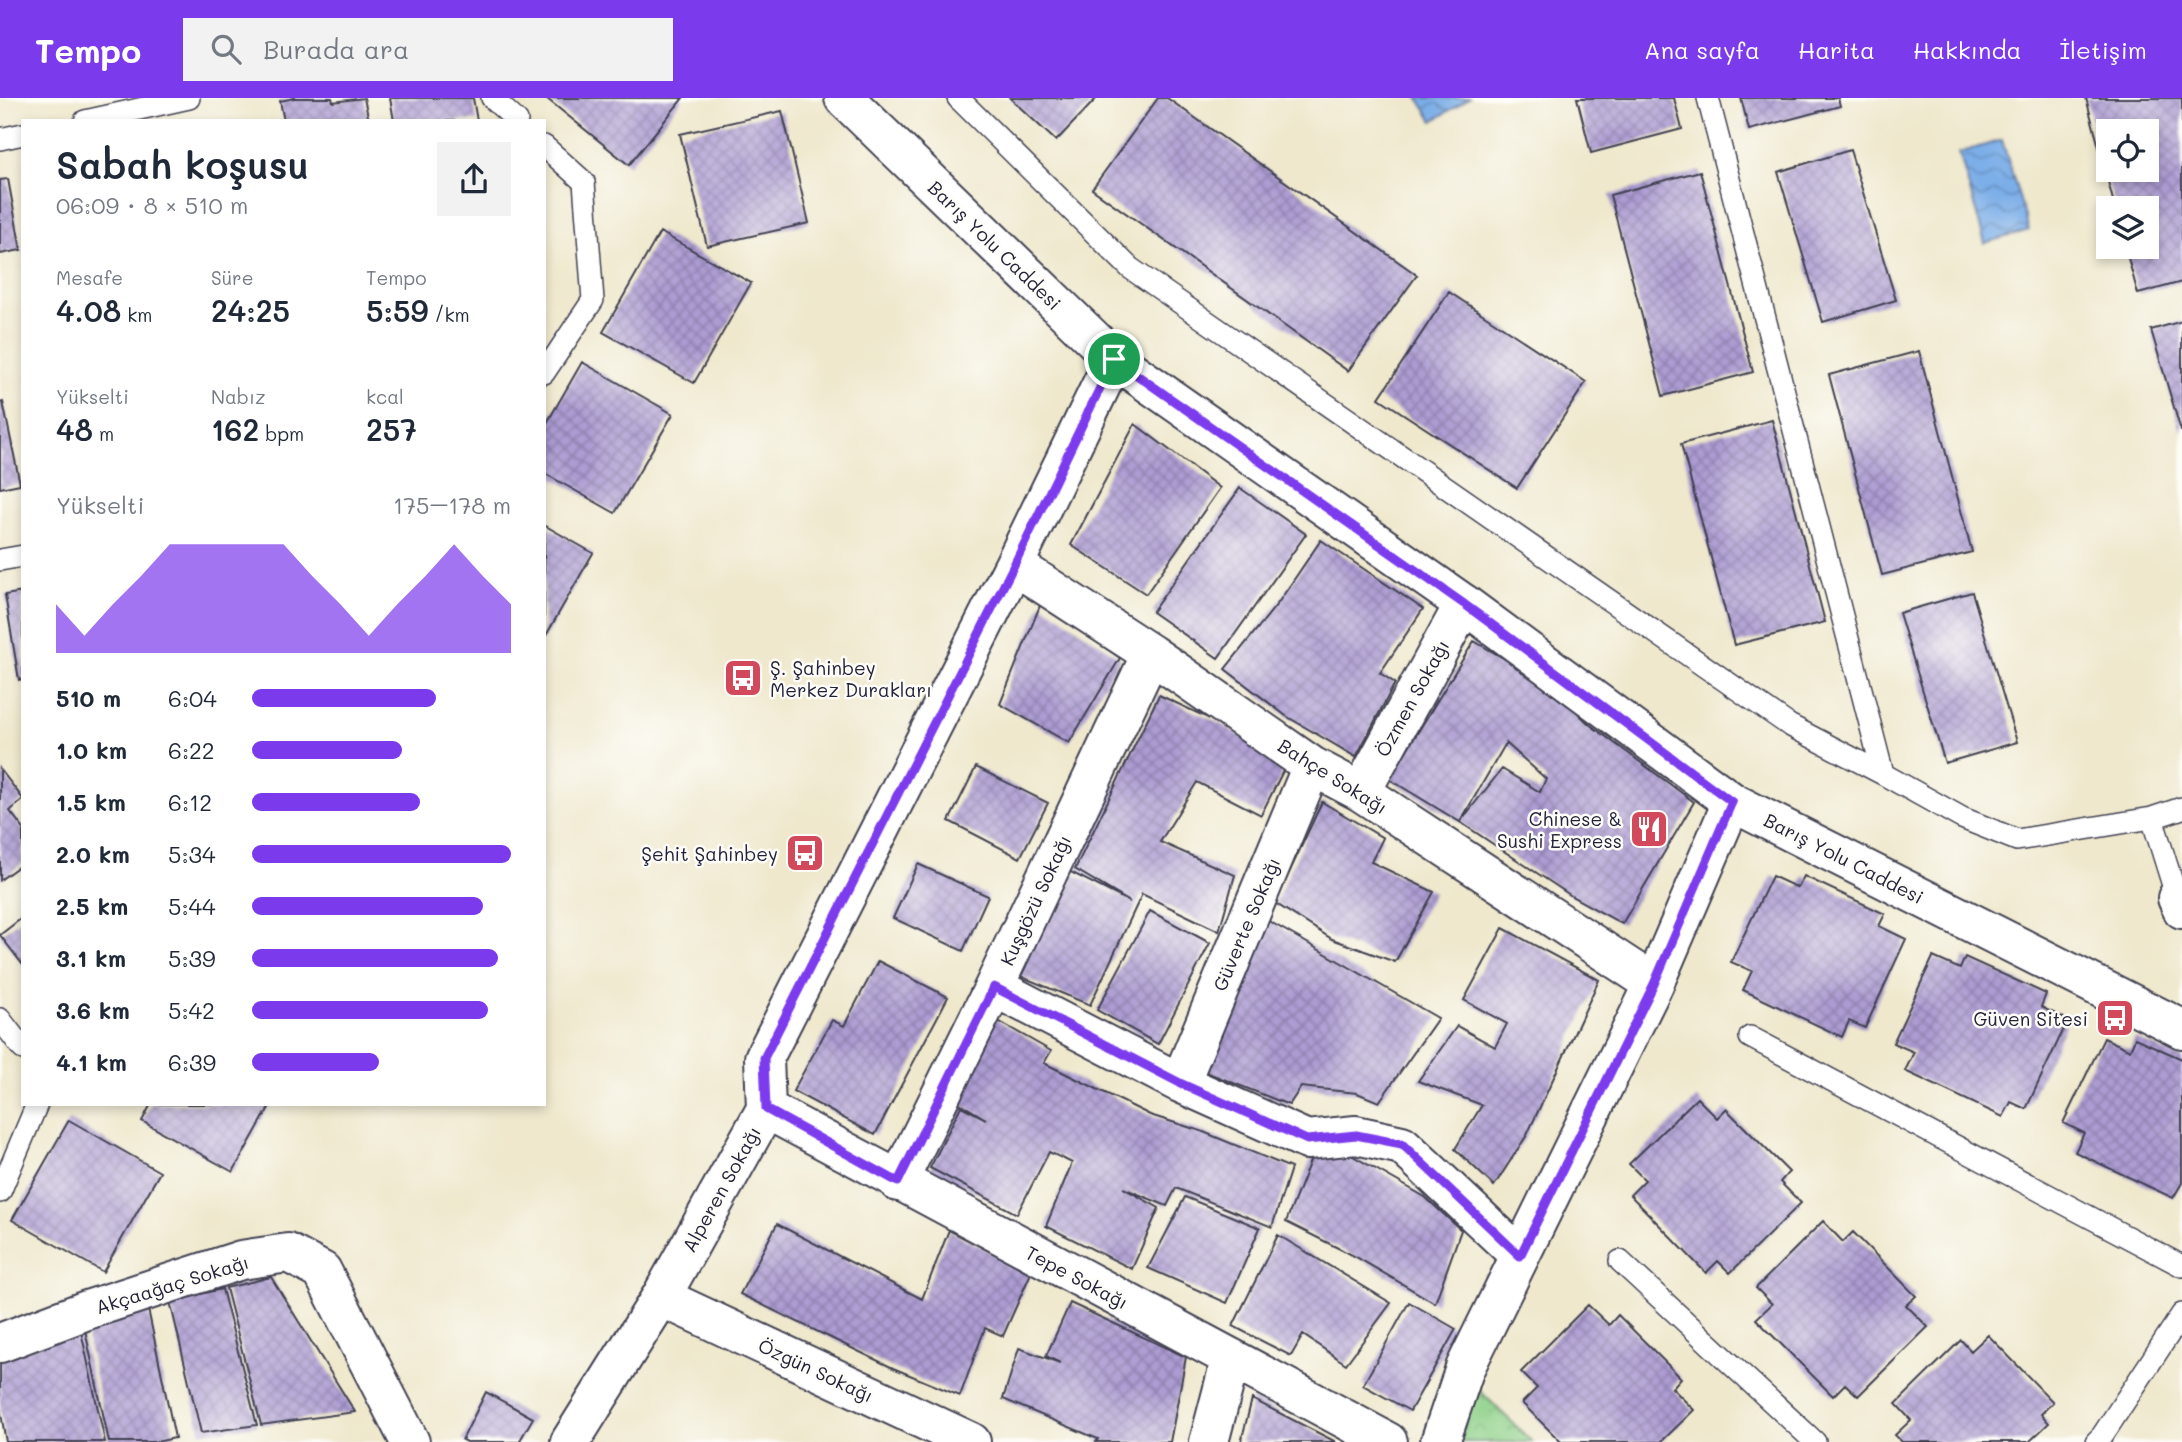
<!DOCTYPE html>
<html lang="tr">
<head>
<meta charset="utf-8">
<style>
  body { margin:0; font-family:Mali,sans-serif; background:#f2f2f3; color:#1f2937; height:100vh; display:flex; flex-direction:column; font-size:26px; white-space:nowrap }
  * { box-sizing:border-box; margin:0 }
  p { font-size:23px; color:#747a83 }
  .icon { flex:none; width:38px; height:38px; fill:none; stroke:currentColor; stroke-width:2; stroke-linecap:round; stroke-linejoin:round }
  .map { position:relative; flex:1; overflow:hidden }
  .details { position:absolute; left:21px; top:21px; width:525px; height:987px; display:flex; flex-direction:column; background:#fff; border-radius:0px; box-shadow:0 4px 10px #0003 }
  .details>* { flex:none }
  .controls { position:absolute; left:2096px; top:21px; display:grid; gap:14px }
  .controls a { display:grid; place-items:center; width:63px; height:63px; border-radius:0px; background:#fff; box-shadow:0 4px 10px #0003; font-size:35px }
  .pin { position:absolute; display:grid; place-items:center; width:60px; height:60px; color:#fff; margin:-30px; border:4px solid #fff; border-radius:50%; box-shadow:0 2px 7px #0007 }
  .round { display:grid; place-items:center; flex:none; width:74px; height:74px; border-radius:0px; background:#f2f2f3 }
  .headline { display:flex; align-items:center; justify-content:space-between; height:119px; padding:0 35px }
  h1 { font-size:38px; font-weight:600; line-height:52px }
  .metrics { display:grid; grid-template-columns:repeat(3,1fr); gap:10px; height:119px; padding:7px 35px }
  .metrics div { display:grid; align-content:center }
  .metrics b { font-size:30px; font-weight:600 }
  .metrics small { font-size:19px; font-weight:400 }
  .metrics p { font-size:19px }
  .chart { height:196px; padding:14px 35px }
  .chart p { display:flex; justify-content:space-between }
  .chart svg { width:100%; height:126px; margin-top:7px; fill:#7c3aed; opacity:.7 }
  ul { padding:0 35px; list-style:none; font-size:23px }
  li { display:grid; grid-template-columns:112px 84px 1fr; align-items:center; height:52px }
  li i { height:18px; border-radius:9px; background:#7c3aed }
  header { display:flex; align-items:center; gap:42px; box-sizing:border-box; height:98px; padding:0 35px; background:#7c3aed; color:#fff }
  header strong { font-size:33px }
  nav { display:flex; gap:38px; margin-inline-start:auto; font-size:24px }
  .search { width:490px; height:63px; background:#f2f2f3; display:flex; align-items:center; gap:18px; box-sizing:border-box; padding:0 24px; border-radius:0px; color:#747a83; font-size:26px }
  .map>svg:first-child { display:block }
</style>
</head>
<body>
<header>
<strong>Tempo</strong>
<div class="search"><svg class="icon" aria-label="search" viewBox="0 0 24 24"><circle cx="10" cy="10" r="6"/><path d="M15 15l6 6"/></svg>Burada ara</div>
<nav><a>Ana sayfa</a><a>Harita</a><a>Hakkında</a><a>İletişim</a></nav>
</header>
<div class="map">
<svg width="2182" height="1344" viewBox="0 0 2182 1344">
  <defs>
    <pattern id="park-crowns" width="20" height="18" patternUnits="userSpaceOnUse" patternTransform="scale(1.75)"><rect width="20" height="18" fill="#8dd088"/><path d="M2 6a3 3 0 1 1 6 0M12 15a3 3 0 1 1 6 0" fill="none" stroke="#79b276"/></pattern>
    <pattern id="water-waves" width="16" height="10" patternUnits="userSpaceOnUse" patternTransform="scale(1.75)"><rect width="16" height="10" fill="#7caee8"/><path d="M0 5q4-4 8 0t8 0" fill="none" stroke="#658dbd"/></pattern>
    <pattern id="building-cross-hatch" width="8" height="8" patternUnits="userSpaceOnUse" patternTransform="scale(1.75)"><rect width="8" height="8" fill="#ad9cd3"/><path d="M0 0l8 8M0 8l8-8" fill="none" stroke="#8c7fac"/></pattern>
  </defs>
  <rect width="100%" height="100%" fill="#fdfcf7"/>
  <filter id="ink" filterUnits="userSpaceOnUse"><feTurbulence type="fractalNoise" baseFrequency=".0143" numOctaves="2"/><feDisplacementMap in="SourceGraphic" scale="14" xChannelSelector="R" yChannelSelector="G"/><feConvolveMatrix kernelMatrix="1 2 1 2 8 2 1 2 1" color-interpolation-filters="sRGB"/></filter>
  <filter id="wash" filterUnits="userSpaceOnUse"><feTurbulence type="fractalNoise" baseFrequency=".00686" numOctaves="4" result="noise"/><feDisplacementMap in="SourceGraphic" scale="28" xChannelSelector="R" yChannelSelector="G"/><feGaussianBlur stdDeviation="1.57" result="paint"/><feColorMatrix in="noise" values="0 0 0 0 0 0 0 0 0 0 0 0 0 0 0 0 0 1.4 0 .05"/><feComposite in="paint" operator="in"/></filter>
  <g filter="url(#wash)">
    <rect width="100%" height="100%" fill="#efe8cd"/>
    <path fill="url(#park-crowns)" stroke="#587962" stroke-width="2" d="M 1475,1288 L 1532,1344 L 1460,1344 Z"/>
    <path fill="url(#water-waves)" stroke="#4f6892" stroke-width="2" d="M 1418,0 L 1469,0 L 1433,23 Z
      M 2002,42 L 2029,132 L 1985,145 L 1959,55 Z"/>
    <g id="blocks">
      <path fill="url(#building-cross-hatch)" fill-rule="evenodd" d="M 294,0 L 332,0 L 333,4 L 364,0 L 369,23 L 284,23 L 280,3 Z
        M 390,0 L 473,0 L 477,23 L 394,23 Z
        M 546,0 L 683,0 L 629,67 Z
        M 1010,0 L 1097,0 L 1056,43 Z
        M 1158,0 L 1167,0 L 1417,177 L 1348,273 L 1092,91 Z
        M 1577,0 L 1674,0 L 1682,31 L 1591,55 Z
        M 1741,0 L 1838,0 L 1840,8 L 1749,32 Z
        M 2086,0 L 2182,0 L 2182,184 L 2138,196 L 2125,149 L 2147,149 L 2147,110 L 2115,110 ZM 2109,33 L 2147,33 L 2147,72 L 2109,72 Z
        M 782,13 L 809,125 L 707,148 L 680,36 Z
        M 1850,52 L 1896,202 L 1823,224 L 1778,74 Z
        M 1700,73 L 1753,274 L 1663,298 L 1610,97 Z
        M 8,81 L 21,152 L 0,156 L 0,82 Z
        M 660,134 L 751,185 L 694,285 L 603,234 Z
        M 1449,194 L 1586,284 L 1517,390 L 1379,300 Z
        M 2182,223 L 2182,333 L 2181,333 L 2151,232 Z
        M 1919,253 L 1972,454 L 1882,477 L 1829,277 Z
        M 582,264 L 673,316 L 615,415 L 544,375 L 544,330 Z
        M 3,304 L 20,386 L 0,390 L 0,305 Z
        M 1772,322 L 1825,524 L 1734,547 L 1681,346 Z
        M 1135,326 L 1220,390 L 1146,496 L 1071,447 Z
        M 1240,390 L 1306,436 L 1218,560 L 1152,514 Z
        M 544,427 L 593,455 L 544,541 Z
        M 1321,442 L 1423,511 L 1380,575 L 1395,585 L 1356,659 L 1286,618 L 1225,571 L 1278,505 Z
        M 23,494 L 23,581 L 19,582 L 5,497 Z
        M 1972,494 L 2017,644 L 1945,665 L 1899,515 Z
        M 1041,505 L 1120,560 L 1069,645 L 1000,606 Z
        M 1474,543 L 1548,586 L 1589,626 L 1694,704 L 1622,826 L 1573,799 L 1460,724 L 1502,671 L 1540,694 L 1546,681 L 1506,645 L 1460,724 L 1389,681 Z
        M 1159,597 L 1223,627 L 1286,667 L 1261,717 L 1197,684 L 1160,744 L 1235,777 L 1219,833 L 1142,796 L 1090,907 L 1015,876 L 1065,771 L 1130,804 L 1075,771 Z
        M 976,669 L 1048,705 L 1020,760 L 949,723 Z
        M 0,671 L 23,701 L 10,713 L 23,730 L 23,765 L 0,782 Z
        M 1322,704 L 1383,740 L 1371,764 L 1434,794 L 1395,864 L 1332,841 L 1275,805 Z
        M 918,766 L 988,798 L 963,853 L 893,820 Z
        M 1772,778 L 1798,790 L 1804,778 L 1885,816 L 1879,828 L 1906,841 L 1865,930 L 1849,923 L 1842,939 L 1743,892 L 1752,873 L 1731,864 Z
        M 1150,813 L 1210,845 L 1158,946 L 1097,912 Z
        M 23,819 L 23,867 L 0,837 Z
        M 1267,822 L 1438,920 L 1379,1004 L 1357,995 L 1301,989 L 1289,1007 L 1198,971 Z
        M 1503,830 L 1599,882 L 1527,1037 L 1494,1088 L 1455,1051 L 1482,1007 L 1418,983 L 1457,928 L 1495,949 L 1507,926 L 1464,902 Z
        M 1933,859 L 1960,871 L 1965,859 L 2046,896 L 2041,909 L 2068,922 L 2026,1011 L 2011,1004 L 2003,1019 L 1905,973 L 1914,954 L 1893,945 Z
        M 878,863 L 948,899 L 875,1037 L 793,993 L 832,922 L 844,928 Z
        M 993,920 L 1051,953 L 1044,965 L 1150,1017 L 1201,1033 L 1291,1070 L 1272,1129 L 1176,1090 L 1167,1108 L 1123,1090 L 1159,1110 L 1132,1171 L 1046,1128 L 1072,1065 L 1062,1060 L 1049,1054 L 1017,1116 L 930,1070 L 961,1008 L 986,1021 L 956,1003 Z
        M 2104,940 L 2130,952 L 2135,940 L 2182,961 L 2182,1085 L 2173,1100 L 2075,1054 L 2084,1035 L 2063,1025 Z
        M 1697,1000 L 1717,1020 L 1726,1011 L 1789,1074 L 1780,1084 L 1801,1105 L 1730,1175 L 1718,1163 L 1706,1175 L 1630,1097 L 1645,1082 L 1629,1066 Z
        M 151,1006 L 271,1006 L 233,1074 L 142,1023 Z
        M 69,1022 L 160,1074 L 103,1174 L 12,1122 Z
        M 1344,1053 L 1425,1099 L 1461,1132 L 1435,1205 L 1356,1159 L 1286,1124 L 1312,1058 Z
        M 1185,1099 L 1260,1130 L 1227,1205 L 1148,1170 Z
        M 1823,1123 L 1843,1144 L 1853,1134 L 1916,1198 L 1906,1207 L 1928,1229 L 1858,1298 L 1845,1286 L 1833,1298 L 1756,1221 L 1772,1206 L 1756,1190 Z
        M 777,1126 L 922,1201 L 949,1132 L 1031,1175 L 1003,1238 L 985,1230 L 960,1298 L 893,1270 L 740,1196 Z
        M 1278,1137 L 1391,1205 L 1346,1266 L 1303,1237 L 1291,1258 L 1233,1228 Z
        M 271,1179 L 355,1314 L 261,1327 L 226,1190 Z
        M 222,1191 L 257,1327 L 201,1335 L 170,1203 Z
        M 1409,1204 L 1456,1231 L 1410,1313 L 1363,1287 Z
        M 1070,1205 L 1186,1259 L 1170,1344 L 1096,1344 L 1098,1341 L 1003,1301 L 1019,1250 L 1060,1265 L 1046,1258 Z
        M 1588,1207 L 1609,1227 L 1618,1217 L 1681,1280 L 1672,1290 L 1694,1312 L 1661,1344 L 1561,1344 L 1522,1305 L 1537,1290 L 1521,1274 Z
        M 148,1211 L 175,1340 L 156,1344 L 109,1344 L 85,1232 Z
        M 81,1233 L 105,1344 L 6,1344 L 0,1310 L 0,1261 Z
        M 1988,1237 L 2053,1304 L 2041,1316 L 2049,1325 L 2029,1344 L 1902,1344 L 1895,1337 L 1911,1322 L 1896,1306 L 1961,1242 L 1971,1253 Z
        M 486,1294 L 533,1320 L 519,1344 L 466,1344 L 462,1342 Z
        M 1252,1301 L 1336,1344 L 1241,1344 Z"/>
    </g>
  </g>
  <g filter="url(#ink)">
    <use href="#blocks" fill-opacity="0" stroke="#414051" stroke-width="2"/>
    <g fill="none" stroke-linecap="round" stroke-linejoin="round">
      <defs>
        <path id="lane" d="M 492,0 L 517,23
          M 958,0 L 1130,170 L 1789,627 L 1883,676
          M 1708,0 L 1883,676 L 1962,720 L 2017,742 L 2152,720 L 2182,710
          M 85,23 L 189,0
          M 0,41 L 23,36
          M 544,48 L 584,84 L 593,202 L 544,275
          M 0,462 L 23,458
          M 2152,720 L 2177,800
          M 0,921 L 23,951
          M 1750,939 L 2182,1168
          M 0,1094 L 37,1006
          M 1620,1163 L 1815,1344
          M 2096,1344 L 2102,1338 L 2182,1216"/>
        <path id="street" d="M 1014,467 L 1151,556 L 1312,668 L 1361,694 L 1654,886
          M 1361,694 L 1464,506
          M 2177,800 L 2182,811
          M 994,889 L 1180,985 L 1307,1042 L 1356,1037 L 1402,1047 L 1520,1158
          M 1180,985 L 1312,668
          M 766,1011 L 1388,1344
          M 898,1084 L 994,889 L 1151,556
          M 661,1199 L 971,1344
          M 0,1245 L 87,1212 L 241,1162 L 288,1155 L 322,1173 L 410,1344
          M 570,1344 L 661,1199 L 766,1011 L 764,960 L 1014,467 L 1114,261
          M 1209,1344 L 1231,1260
          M 1440,1344 L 1465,1270 L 1654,886 L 1732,704"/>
        <path id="secondary" d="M 844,0 L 1114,261 L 1464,506 L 1732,704 L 2182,931"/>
      </defs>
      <use href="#lane" stroke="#414051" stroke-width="24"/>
      <use href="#street" stroke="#414051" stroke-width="42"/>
      <use href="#secondary" stroke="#414051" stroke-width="42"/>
      <use href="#lane" stroke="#fff" stroke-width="21"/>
      <use href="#street" stroke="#fff" stroke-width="38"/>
      <use href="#secondary" stroke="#fff" stroke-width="38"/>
    </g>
  </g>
  <g fill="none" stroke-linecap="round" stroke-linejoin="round" filter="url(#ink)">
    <defs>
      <path id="route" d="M 1114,261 L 1464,506 L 1732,704 L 1654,886 L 1520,1158 L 1402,1046 L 1356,1037 L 1307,1042 L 1180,985 L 994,889 L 898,1084 L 766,1011 L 764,960 L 1014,467 Z"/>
    </defs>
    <use href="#route" stroke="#fff" stroke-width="14"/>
    <use href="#route" stroke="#7c3aed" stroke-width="9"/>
  </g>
  <defs>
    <symbol id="bus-square" viewBox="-11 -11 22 22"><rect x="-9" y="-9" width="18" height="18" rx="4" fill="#d1495b" stroke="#fdfcf7"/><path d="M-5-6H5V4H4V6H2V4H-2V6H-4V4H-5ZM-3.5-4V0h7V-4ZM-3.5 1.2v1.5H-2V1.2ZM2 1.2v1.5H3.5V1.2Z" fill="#fff"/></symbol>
    <symbol id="restaurant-square" viewBox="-11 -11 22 22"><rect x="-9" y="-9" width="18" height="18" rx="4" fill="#d1495b" stroke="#fdfcf7"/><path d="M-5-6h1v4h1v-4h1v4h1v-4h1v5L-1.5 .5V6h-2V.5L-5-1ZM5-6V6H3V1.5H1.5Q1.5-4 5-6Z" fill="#fff"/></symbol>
  </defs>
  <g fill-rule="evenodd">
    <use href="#bus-square" x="721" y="558" width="44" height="44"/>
    <use href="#restaurant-square" x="1627" y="709" width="44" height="44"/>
    <use href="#bus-square" x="783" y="733" width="44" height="44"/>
    <use href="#bus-square" x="2093" y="898" width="44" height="44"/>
  </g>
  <g text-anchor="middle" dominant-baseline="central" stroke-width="5" stroke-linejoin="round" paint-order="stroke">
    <g font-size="19" fill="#22223b" stroke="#fdfcf7">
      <text transform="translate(995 147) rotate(44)">Barış Yolu Caddesi</text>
      <text transform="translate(1412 600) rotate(-61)">Özmen Sokağı</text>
      <text transform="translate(1333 678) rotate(32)">Bahçe Sokağı</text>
      <text transform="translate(1844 760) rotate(27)">Barış Yolu Caddesi</text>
      <text transform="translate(1035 802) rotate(-65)">Kuşgözü Sokağı</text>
      <text transform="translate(1246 826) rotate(-67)">Güverte Sokağı</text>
      <text transform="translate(721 1091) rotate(-61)">Alperen Sokağı</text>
      <text transform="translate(1077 1179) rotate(28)">Tepe Sokağı</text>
      <text transform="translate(172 1186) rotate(-17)">Akçaağaç Sokağı</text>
      <text transform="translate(816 1272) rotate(25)">Özgün Sokağı</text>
    </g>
    <g font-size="19" fill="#22223b" stroke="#fdfcf7" text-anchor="end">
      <text x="770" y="569" text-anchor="start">Ş. Şahinbey<tspan x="770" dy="22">Merkez Durakları</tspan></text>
      <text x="1622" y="720">Chinese &amp;<tspan x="1622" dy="22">Sushi Express</tspan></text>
      <text x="778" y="755">Şehit Şahinbey</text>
      <text x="2088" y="920">Güven Sitesi</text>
    </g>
  </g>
</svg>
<div class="controls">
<a><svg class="icon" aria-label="locate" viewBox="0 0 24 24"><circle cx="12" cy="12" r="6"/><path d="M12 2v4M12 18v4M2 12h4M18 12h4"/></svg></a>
<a><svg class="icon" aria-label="layers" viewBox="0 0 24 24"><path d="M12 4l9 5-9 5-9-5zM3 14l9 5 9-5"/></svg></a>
</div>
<div class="pin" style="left:1114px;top:261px;background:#1e9e55"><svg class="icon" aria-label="arrive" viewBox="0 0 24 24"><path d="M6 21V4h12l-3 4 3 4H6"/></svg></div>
<section class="details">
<div class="headline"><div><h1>Sabah koşusu</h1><p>06:09 · 8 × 510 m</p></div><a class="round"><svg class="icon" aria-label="share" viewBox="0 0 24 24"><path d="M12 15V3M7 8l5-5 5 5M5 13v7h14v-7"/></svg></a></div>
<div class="metrics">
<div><p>Mesafe</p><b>4.08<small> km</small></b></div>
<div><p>Süre</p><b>24:25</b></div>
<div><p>Tempo</p><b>5:59<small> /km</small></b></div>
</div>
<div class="metrics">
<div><p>Yükselti</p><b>48<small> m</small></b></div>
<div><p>Nabız</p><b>162<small> bpm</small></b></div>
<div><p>kcal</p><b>257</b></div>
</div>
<div class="chart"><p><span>Yükselti</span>175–178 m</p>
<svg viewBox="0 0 160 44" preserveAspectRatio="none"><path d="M0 44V27L10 38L20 27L30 17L40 6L50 6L60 6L70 6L80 6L90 17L100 27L110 38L120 27L130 17L140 6L150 17L160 27V44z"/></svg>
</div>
<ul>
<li><b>510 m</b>6:04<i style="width:71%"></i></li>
<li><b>1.0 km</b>6:22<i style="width:58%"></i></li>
<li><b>1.5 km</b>6:12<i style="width:65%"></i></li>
<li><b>2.0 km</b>5:34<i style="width:100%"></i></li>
<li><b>2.5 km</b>5:44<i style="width:89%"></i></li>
<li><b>3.1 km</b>5:39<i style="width:95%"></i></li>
<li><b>3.6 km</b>5:42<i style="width:91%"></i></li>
<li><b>4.1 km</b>6:39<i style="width:49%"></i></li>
</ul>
</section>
</div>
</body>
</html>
